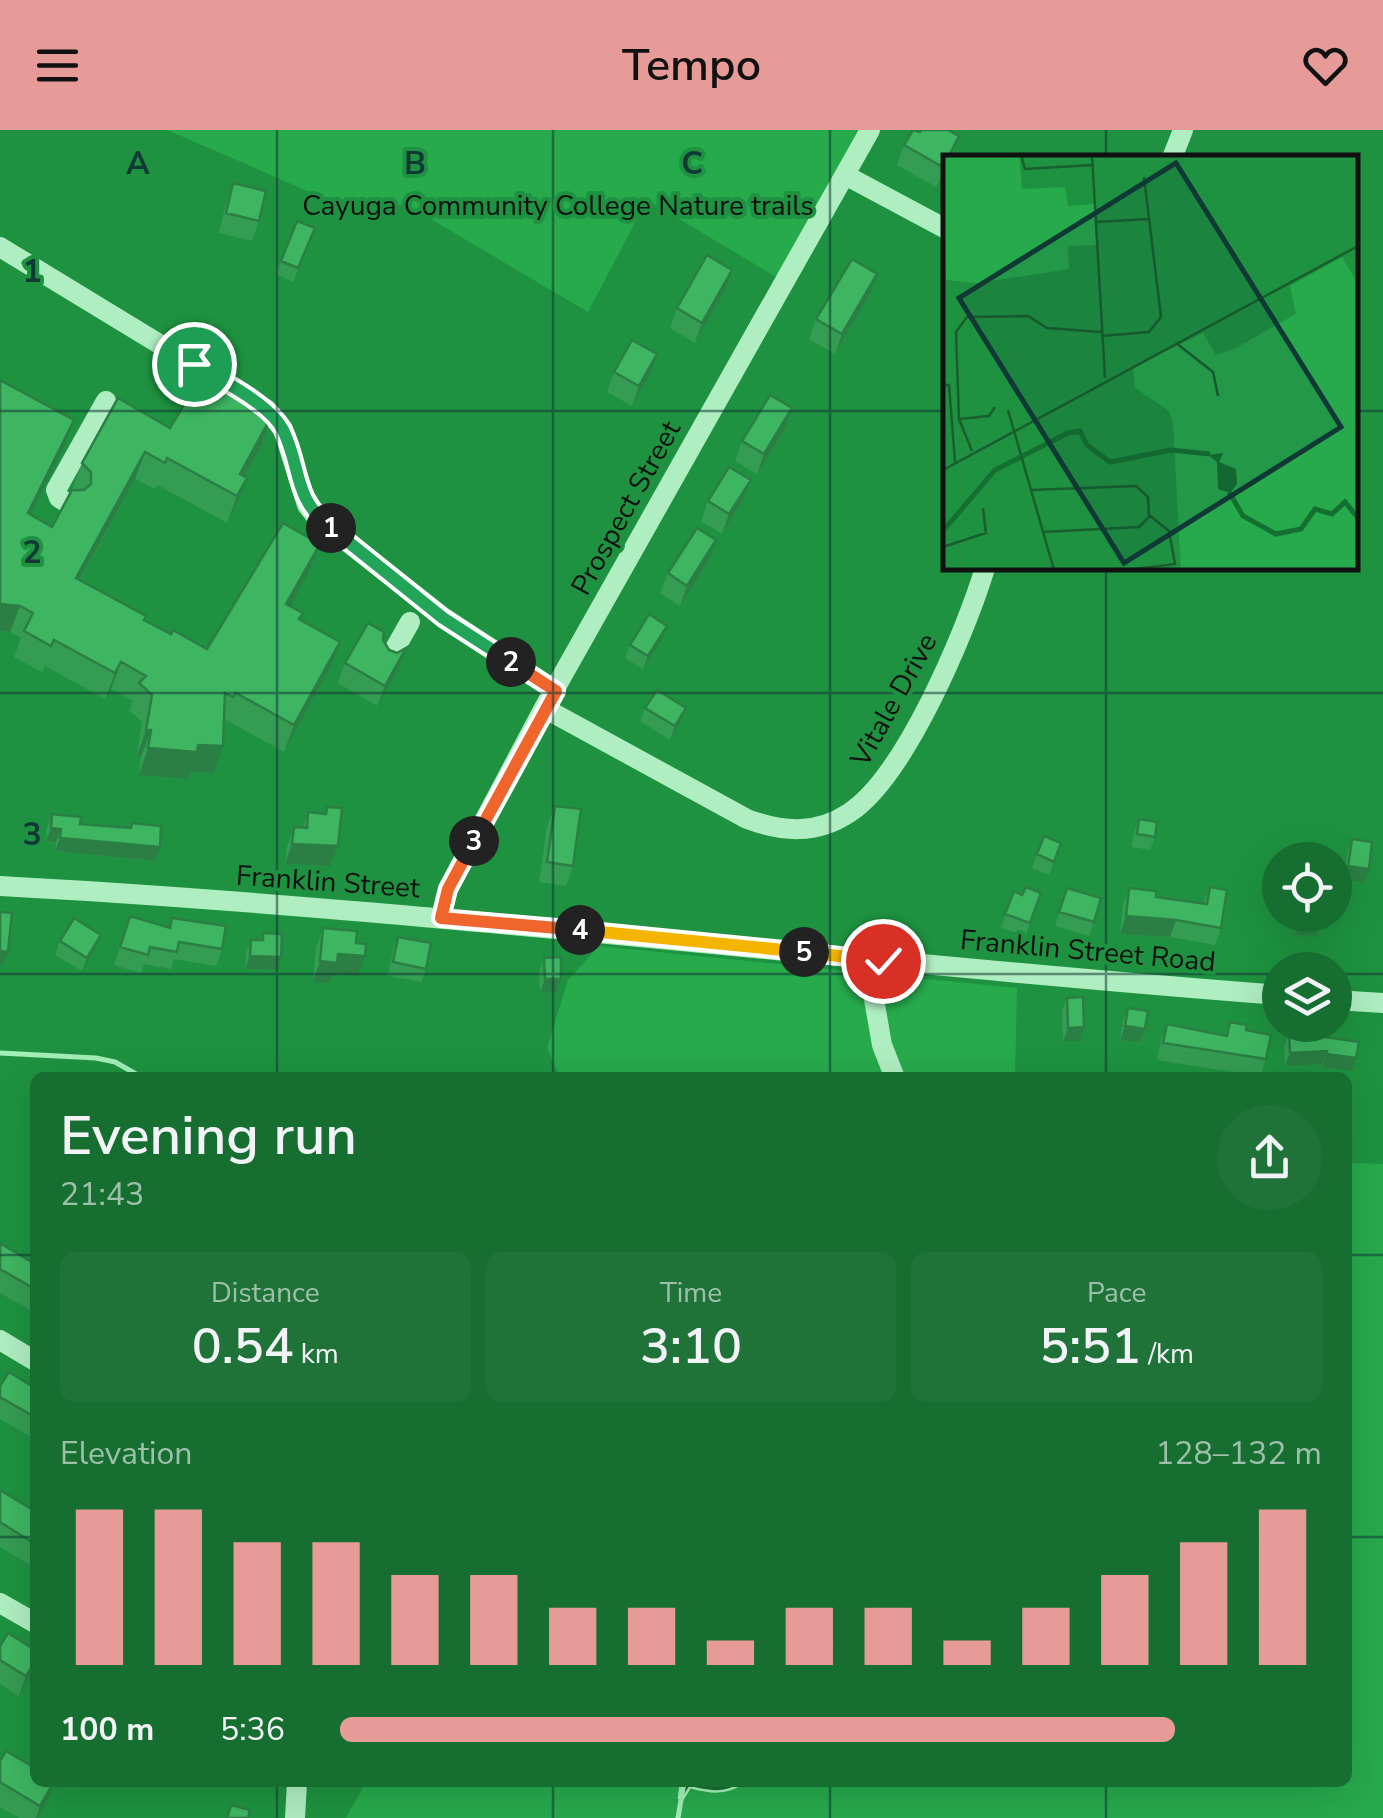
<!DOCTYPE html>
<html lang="en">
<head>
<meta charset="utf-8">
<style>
  body { margin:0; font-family:"Nunito Sans",sans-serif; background:#1f7338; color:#f1f3f6; height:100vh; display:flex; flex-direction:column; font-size:38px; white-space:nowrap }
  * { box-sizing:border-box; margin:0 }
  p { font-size:32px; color:#9ec0ab }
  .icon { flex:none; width:55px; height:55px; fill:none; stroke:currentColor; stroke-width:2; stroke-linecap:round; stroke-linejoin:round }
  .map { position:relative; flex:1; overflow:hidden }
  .panel { position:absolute; left:30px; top:942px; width:1322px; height:715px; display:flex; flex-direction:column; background:#166e30; border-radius:15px; box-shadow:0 10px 40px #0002 }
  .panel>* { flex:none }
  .tools { position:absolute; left:1262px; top:712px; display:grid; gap:20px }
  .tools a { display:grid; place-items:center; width:90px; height:90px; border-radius:50%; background:#166e30; box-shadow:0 10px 40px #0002; font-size:50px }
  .pin { position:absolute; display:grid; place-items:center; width:85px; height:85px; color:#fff; margin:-42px; border:5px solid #fff; border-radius:50%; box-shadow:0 2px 10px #0007 }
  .km { position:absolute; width:50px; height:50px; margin:-25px; border-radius:50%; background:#222; color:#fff; font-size:28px; line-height:50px; text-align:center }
  .round { display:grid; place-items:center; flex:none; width:105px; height:105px; border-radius:52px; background:#1f7338 }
  .summary { display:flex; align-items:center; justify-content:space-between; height:170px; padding:0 30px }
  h1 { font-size:55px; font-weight:600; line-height:75px }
  .figures { display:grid; grid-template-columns:repeat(3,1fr); gap:15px; height:170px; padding:10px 30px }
  .figures div { display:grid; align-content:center; border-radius:15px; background:#1f7338; text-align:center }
  .figures b { font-size:50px; font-weight:600 }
  .figures small { font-size:28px; font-weight:400 }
  .figures p { font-size:28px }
  .chart { height:280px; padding:20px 30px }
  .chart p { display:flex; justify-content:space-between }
  .chart svg { width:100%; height:180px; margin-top:10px; stroke:#e69b98; stroke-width:6 }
  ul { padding:0 30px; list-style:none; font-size:32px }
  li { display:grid; grid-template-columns:160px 120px 1fr; align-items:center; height:75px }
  li i { height:25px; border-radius:12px; background:#e69b98 }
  header { display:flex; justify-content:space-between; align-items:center; height:130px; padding:0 30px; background:#e69b98; color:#111; font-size:45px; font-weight:600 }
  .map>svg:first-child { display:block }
</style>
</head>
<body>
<header><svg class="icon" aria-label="menu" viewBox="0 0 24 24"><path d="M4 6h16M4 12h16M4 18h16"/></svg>Tempo<svg class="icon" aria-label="heart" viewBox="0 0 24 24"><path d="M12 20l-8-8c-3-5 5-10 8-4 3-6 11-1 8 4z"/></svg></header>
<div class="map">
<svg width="1383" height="1688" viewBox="0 0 1383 1688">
  <rect width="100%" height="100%" fill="#1e9240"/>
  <path fill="#27aa4c" d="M 167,0 L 869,0 L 783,151 L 647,70 L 588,182 L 407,75 L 340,75 Z
    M 599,816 L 1017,858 L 1015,947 L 560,947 L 547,918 L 568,850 Z
    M 1348,1033 L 1383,1034 L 1383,1688 L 346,1688 L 366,1652 L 1348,1652 Z"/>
  <path fill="#147031" stroke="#a2efb7" stroke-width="2.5" d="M 681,1653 L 681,1652 L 742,1653 C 726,1665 708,1662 690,1657 L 682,1670 L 679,1668 Z"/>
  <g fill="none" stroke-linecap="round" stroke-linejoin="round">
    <path stroke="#a2efb7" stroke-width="5" d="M 0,923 L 96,928 L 115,932 L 143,948
      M 678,1688 L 684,1652"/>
    <path stroke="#afeec1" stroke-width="20" d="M 1172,28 L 1183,0
      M 845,45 L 946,99
      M 0,117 L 266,279 L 283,299 L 307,375 L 318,389 L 443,487 L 556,561
      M 69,374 L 59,368 L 56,360 L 106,271
      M 389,529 L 410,492
      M 544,578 L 747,689 C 782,702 816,705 849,683 C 905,647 966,501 985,438
      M 0,756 C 428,779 853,833 1280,865
      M 441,787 L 448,759 L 544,578 L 870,0
      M 867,829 L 882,915 L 895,948
      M 1335,870 L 1383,873
      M 0,1210 L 35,1231
      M 0,1473 L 35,1493
      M 295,1688 L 297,1652"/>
  </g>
  <path fill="#359c53" d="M 920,2 L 952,2 L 959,6 L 951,28 L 946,28 L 946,38 L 936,57 L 897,35 L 904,15 Z
    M 233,53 L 259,91 L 252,111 L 219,103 L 226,73 Z
    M 297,91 L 315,98 L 293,152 L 276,144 Z
    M 725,160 L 695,213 L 670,198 L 677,178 Z
    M 870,164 L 835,224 L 809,209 L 816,189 Z
    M 614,242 L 650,244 L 632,276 L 607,262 Z
    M 0,250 L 64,317 L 30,385 L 52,397 L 72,360 L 82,333 L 170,298 L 271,287 L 262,314 L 244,346 L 237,374 L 227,393 L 158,355 L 155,359 L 135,349 L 80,450 L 145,490 L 171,504 L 207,519 L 320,414 L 310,440 L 290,476 L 303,483 L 300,490 L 330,538 L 284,622 L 226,590 L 214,643 L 190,642 L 188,649 L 139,645 L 141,627 L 137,626 L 142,592 L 129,580 L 133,571 L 111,559 L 105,569 L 45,536 L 42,542 L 14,527 L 21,508 L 10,502 L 0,501 Z
    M 792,278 L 785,299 L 757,344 L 735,331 L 742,311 Z
    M 751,350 L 743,370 L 722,404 L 701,391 L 708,371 Z
    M 709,430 L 680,476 L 660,463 L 668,443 Z
    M 662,509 L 643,539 L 625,528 L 630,515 Z
    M 383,510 L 389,520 L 397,523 L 406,518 L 399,538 L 377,576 L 338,553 L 345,533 Z
    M 645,578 L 686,578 L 681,591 L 670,610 L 640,591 Z
    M 555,676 L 573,736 L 566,756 L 539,752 L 547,696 Z
    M 327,677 L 330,736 L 285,734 L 287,717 L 294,697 L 303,698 L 308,682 L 325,684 Z
    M 52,684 L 80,694 L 130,698 L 132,693 L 155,731 L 55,721 L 56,712 L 46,711 L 47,698 Z
    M 1139,689 L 1155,707 L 1150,720 L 1132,717 L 1134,702 Z
    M 1044,706 L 1061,713 L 1049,745 L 1032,738 Z
    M 1352,709 L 1364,752 L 1344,750 L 1347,723 Z
    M 1210,757 L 1221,798 L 1215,815 L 1170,807 L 1120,804 L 1123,775 L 1129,758 L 1156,767 L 1203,774 Z
    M 1067,758 L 1094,792 L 1089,806 L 1055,796 Z
    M 1014,761 L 1022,765 L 1041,763 L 1025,807 L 1001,797 Z
    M 1296,785 L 1322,785 L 1316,806 L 1294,805 Z
    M 130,786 L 169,798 L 172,788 L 222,819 L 216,836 L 174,829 L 171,839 L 144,834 L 141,843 L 114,835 Z
    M 323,798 L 356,813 L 365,826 L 358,846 L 333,844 L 330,853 L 313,852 L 316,818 Z
    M 263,803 L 281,827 L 277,840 L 245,839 L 246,823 L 251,810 L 260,810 Z
    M 101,805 L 96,818 L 82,841 L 55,825 L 60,811 Z
    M 398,807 L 426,839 L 421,852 L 388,846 L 393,820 Z
    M 544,828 L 561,849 L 557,862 L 540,863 L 539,841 Z
    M 1067,868 L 1080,911 L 1063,911 L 1062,881 Z
    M 1128,878 L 1145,899 L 1140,912 L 1120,910 L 1123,891 Z
    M 1230,892 L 1246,900 L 1266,929 L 1260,946 L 1157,930 L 1161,911 L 1167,894 L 1225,905 Z
    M 1289,904 L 1318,906 L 1352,941 L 1322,937 L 1322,934 L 1285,936 L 1284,917 Z
    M 0,1113 L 35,1134 L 35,1183 L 0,1163 Z
    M 0,1256 L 35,1258 L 35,1309 L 0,1289 Z
    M 0,1360 L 35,1381 L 35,1438 L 0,1417 Z
    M 0,1516 L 33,1543 L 19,1566 L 0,1554 Z
    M 0,1631 L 55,1652 L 48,1670 L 38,1688 L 19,1688 L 0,1677 Z"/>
  <path fill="#2b7f44" d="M 732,140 L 725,160 L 695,213 L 702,193 Z
    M 877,144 L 870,164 L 835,224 L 842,204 Z
    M 657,224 L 650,244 L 632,276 L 639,256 Z
    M 792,278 L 785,299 L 757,344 L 764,324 Z
    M 271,287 L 262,314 L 234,365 L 240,344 Z
    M 74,290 L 64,317 L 18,410 L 28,383 Z
    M 145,322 L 135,349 L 66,474 L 76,448 Z
    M 247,348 L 237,374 L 227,393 L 237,366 Z
    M 751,350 L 743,370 L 722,404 L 729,384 Z
    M 716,410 L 709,430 L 680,476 L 687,456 Z
    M 320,414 L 310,440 L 277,501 L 286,474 Z
    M 0,474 L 20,476 L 10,502 L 0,501 Z
    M 667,496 L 662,509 L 643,539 L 648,526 Z
    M 340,512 L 330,538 L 284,622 L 294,595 Z
    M 406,518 L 399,538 L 377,576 L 385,556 Z
    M 121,532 L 111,559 L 105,569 L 115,543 Z
    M 686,578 L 681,591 L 670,610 L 675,596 Z
    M 146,600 L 151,600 L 141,627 L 137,626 Z
    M 198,615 L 223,616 L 214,643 L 190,642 L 188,649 L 139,645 L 148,618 Z
    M 51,698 L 61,699 L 56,712 L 46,711 Z
    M 60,708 L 160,717 L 155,731 L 55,721 Z
    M 292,714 L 338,716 L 330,736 L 285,734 Z
    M 1348,736 L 1369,739 L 1364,752 L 1344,750 Z
    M 1126,786 L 1176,790 L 1170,807 L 1120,804 Z
    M 1299,791 L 1321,793 L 1316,806 L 1294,805 Z
    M 101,805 L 96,818 L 82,841 L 87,828 Z
    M 0,821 L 8,822 L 3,835 L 0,835 Z
    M 338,824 L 365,826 L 358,846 L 333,844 L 330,853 L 313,852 L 320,831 Z
    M 250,826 L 281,827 L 277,840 L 245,839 Z
    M 545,849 L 561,849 L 557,862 L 540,863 Z
    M 1125,896 L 1145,899 L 1140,912 L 1120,910 Z
    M 1084,897 L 1080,911 L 1063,911 L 1068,898 Z
    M 1327,921 L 1322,934 L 1285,936 L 1290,923 Z
    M 1326,924 L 1356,928 L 1352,941 L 1322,937 Z
    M 35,1532 L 33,1543 L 19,1566 L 26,1546 Z
    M 55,1652 L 48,1670 L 38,1688 L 36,1688 L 40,1676 Z"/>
  <path fill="#3eb561" stroke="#2b7f44" stroke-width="2.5" d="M 913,0 L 920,2 L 921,0 L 951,0 L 950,1 L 959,6 L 948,28 L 946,28 L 943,37 L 904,15 Z
    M 233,53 L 266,61 L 259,91 L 226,83 Z
    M 297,91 L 315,98 L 298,138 L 281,131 Z
    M 707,125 L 732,140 L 702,193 L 677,178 Z
    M 852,129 L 877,144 L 842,204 L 816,189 Z
    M 632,210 L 657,224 L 639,256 L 614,242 Z
    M 200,248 L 271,287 L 240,344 L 247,348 L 237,366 L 167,328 L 165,333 L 145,322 L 76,448 L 146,486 L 144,490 L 171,504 L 173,500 L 207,519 L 283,393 L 320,414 L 286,474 L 303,483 L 299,489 L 340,512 L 294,595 L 236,563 L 233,567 L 225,563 L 223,616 L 198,615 L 197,622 L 148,618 L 151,600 L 146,600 L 152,565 L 139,553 L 146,546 L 121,532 L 115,543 L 54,510 L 51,516 L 24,501 L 33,483 L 20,476 L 0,474 L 0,250 L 74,290 L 28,383 L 52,397 L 72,360 L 84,360 L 91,354 L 91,342 L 82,333 L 118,268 L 170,298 Z
    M 770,265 L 792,278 L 764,324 L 742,311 Z
    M 729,337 L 751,350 L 729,384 L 708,371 Z
    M 697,398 L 716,410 L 687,456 L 668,443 Z
    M 649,484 L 667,496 L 648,526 L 630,515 Z
    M 368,493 L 384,502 L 383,510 L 389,520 L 397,523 L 406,518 L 385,556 L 345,533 Z
    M 657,560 L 686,578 L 675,596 L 645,578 Z
    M 555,676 L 581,679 L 573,736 L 547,732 Z
    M 327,677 L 342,678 L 338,716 L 292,714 L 294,697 L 307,698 L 308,682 L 326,684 Z
    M 52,684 L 81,687 L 80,694 L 131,698 L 132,693 L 161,696 L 160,717 L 60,708 L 61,699 L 51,698 Z
    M 1139,689 L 1157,692 L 1155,707 L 1137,704 Z
    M 1044,706 L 1061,713 L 1054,732 L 1037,724 Z
    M 1352,709 L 1372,712 L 1369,739 L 1348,736 Z
    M 1026,757 L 1041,763 L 1030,793 L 1005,784 L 1014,761 L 1022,765 Z
    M 1210,757 L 1227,760 L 1221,798 L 1176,790 L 1126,786 L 1129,758 L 1156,761 L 1156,767 L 1207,774 Z
    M 1067,758 L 1101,768 L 1094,792 L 1059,782 Z
    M 0,782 L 12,783 L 8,822 L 0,821 Z
    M 1300,785 L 1322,785 L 1321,793 L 1299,791 Z
    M 130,786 L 170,798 L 172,788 L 226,796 L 222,819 L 179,812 L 177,822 L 150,817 L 148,825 L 120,817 Z
    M 74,788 L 101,805 L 87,828 L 60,811 Z
    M 323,798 L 357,801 L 356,813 L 366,814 L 365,826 L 338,824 L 337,833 L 320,831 Z
    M 263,803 L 282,804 L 281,827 L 250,826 L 251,810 L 263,810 Z
    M 398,807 L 431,813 L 426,839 L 393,832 Z
    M 561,827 L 561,849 L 545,849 L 544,828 Z
    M 1083,867 L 1084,897 L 1068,898 L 1067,868 Z
    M 1128,878 L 1148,881 L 1145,899 L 1125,896 Z
    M 1230,892 L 1247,895 L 1246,900 L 1271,905 L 1266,929 L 1163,913 L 1167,894 L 1227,906 Z
    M 1317,902 L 1318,906 L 1359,912 L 1356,928 L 1326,924 L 1327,921 L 1290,923 L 1289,904 Z
    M 0,1113 L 35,1134 L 35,1159 L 0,1139 Z
    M 9,1242 L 35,1258 L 35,1287 L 0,1267 L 0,1256 Z
    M 0,1360 L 35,1381 L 35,1414 L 0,1392 Z
    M 8,1503 L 35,1520 L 35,1532 L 26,1546 L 0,1530 L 0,1516 Z
    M 6,1621 L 35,1638 L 35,1652 L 54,1652 L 40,1676 L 0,1652 L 0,1631 Z
    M 231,1675 L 250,1680 L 248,1688 L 227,1688 Z"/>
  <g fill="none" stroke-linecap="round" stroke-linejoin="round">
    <defs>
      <path id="split-1" d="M 194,234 C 220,250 269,273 283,300 C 302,339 292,367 331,398"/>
      <path id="split-2" d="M 331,398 L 443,488 L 511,532"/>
      <path id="split-3" d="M 474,711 L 556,561 L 511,532"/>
      <path id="split-4" d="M 474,711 L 448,759 L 441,788 L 580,800"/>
      <path id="split-5" d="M 580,800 L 804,822"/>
      <path id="split-6" d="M 804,822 L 883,831"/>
    </defs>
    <use href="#split-1" stroke="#fff" stroke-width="20"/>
    <use href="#split-2" stroke="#fff" stroke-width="20"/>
    <use href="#split-3" stroke="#fff" stroke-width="20"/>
    <use href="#split-4" stroke="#fff" stroke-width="20"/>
    <use href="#split-5" stroke="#fff" stroke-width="20"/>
    <use href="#split-6" stroke="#fff" stroke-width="20"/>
    <use href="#split-1" stroke="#22a559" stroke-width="12"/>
    <use href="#split-2" stroke="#22a559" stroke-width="12"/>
    <use href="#split-3" stroke="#f0652b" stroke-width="12"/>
    <use href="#split-4" stroke="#f0652b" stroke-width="12"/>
    <use href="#split-5" stroke="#f5b400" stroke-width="12"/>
    <use href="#split-6" stroke="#f5b400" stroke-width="12"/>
  </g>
  <path fill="none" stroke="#103936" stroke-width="2.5" stroke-opacity="0.55" d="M 277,0 L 277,948M 553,0 L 553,948M 830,0 L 830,948M 1106,0 L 1106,28M 0,281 L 946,281M 1356,281 L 1383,281M 1106,438 L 1106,948M 0,563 L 1383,563M 0,844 L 1280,844M 1335,844 L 1383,844M 0,1125 L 35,1125M 1348,1125 L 1383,1125M 0,1407 L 35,1407M 1348,1407 L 1383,1407M 277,1652 L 277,1688M 553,1652 L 553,1688M 830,1652 L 830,1688M 1106,1652 L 1106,1688"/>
  <g text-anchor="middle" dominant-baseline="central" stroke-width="8" stroke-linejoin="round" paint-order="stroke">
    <g font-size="28" fill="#111" stroke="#1e9240">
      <text x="558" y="76">Cayuga Community College Nature trails</text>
    </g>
    <g font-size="28" fill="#111" stroke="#1e9240">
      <text transform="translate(626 378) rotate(-61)">Prospect Street</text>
      <text transform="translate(894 570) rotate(-61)">Vitale Drive</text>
      <text transform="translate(328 752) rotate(4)">Franklin Street</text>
      <text transform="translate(1088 821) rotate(5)">Franklin Street Road</text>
    </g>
  </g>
  <g transform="translate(943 25)">
    <rect width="415" height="415" fill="#1e9240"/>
    <path d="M 0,0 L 76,0 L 79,34 L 122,32 L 125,51 L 152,49 L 154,90 L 125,91 L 126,114 L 35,128 L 3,125 ZM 399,102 L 415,129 L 415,415 L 238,415 L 230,269 L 226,256 L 192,233 L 190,212 L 260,178 L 273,200 L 293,193 L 353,159 L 347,131 Z" fill="#27aa4c"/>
    <path d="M 280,298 L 276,307 L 293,314 L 294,329 L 287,338 L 275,334 L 274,307 L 265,300 Z" fill="#147031"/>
    <path fill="none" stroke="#147031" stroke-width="5" d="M 286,337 L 300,361 L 333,379 L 358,374 L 372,354 L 389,359 L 402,347 L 415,363M 0,376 L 52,315 L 125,278 L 137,276 L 144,290 L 167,307 L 228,295 L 267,299"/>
    <path fill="none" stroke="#195e2d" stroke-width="2.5" d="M 78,0 L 82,14 L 150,10M 149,0 L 162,223M 153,67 L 206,64M 158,181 L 206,177 L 218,162 L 201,22M 233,188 L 270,217 L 275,241M 0,230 L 6,230 L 12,307M 65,255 L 111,415M 16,264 L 13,177 L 24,162 L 85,161 L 104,173 L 158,177M 29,296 L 16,264 L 46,261 L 52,252M 0,315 L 415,91M 88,335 L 193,331 L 205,342 L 206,362 L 196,372 L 100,377M 0,392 L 43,378 L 40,353M 184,415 L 232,409 L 226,376 L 206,360"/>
    <path fill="#103936" fill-opacity="0.15" stroke="#103936" stroke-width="5" d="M 233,8 L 398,272 L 181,408 L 16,143 Z"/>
    <rect width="415" height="415" fill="none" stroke="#111" stroke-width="5"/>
  </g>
  <g font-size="32" text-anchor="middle" font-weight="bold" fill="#103936" stroke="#1e9240" stroke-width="8" stroke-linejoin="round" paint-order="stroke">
    <text x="138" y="44">A</text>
    <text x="415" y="44">B</text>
    <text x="692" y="44">C</text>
    <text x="32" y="152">1</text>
    <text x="32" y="433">2</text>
    <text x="32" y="715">3</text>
  </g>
</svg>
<div class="tools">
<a><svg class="icon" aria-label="locate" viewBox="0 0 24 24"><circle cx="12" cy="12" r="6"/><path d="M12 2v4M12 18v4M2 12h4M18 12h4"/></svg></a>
<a><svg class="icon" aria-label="layers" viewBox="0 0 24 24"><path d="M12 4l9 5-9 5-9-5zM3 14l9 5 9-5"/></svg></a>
</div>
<div class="pin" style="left:194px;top:234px;background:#1e9e55"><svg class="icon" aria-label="arrive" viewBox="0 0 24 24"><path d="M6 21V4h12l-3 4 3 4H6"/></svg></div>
<div class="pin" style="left:883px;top:831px;background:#d93025"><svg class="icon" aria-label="check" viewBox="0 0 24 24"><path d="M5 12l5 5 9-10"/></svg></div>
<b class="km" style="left:331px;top:398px">1</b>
<b class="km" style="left:511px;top:532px">2</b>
<b class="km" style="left:474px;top:711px">3</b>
<b class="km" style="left:580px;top:800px">4</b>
<b class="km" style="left:804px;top:822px">5</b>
<section class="panel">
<div class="summary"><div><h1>Evening run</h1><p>21:43</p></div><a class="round"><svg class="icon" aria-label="share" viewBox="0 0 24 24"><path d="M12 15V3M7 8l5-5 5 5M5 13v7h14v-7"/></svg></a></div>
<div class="figures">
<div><p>Distance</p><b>0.54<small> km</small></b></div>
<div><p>Time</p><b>3:10</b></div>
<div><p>Pace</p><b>5:51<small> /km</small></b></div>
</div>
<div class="chart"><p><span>Elevation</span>128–132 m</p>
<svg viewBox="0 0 160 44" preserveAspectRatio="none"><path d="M5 44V6M15 44V6M25 44V14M35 44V14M45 44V22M55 44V22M65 44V30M75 44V30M85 44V38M95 44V30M105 44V30M115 44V38M125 44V30M135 44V22M145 44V14M155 44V6"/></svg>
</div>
<ul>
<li><b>100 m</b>5:36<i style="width:85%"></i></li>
</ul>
</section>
</div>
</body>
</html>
